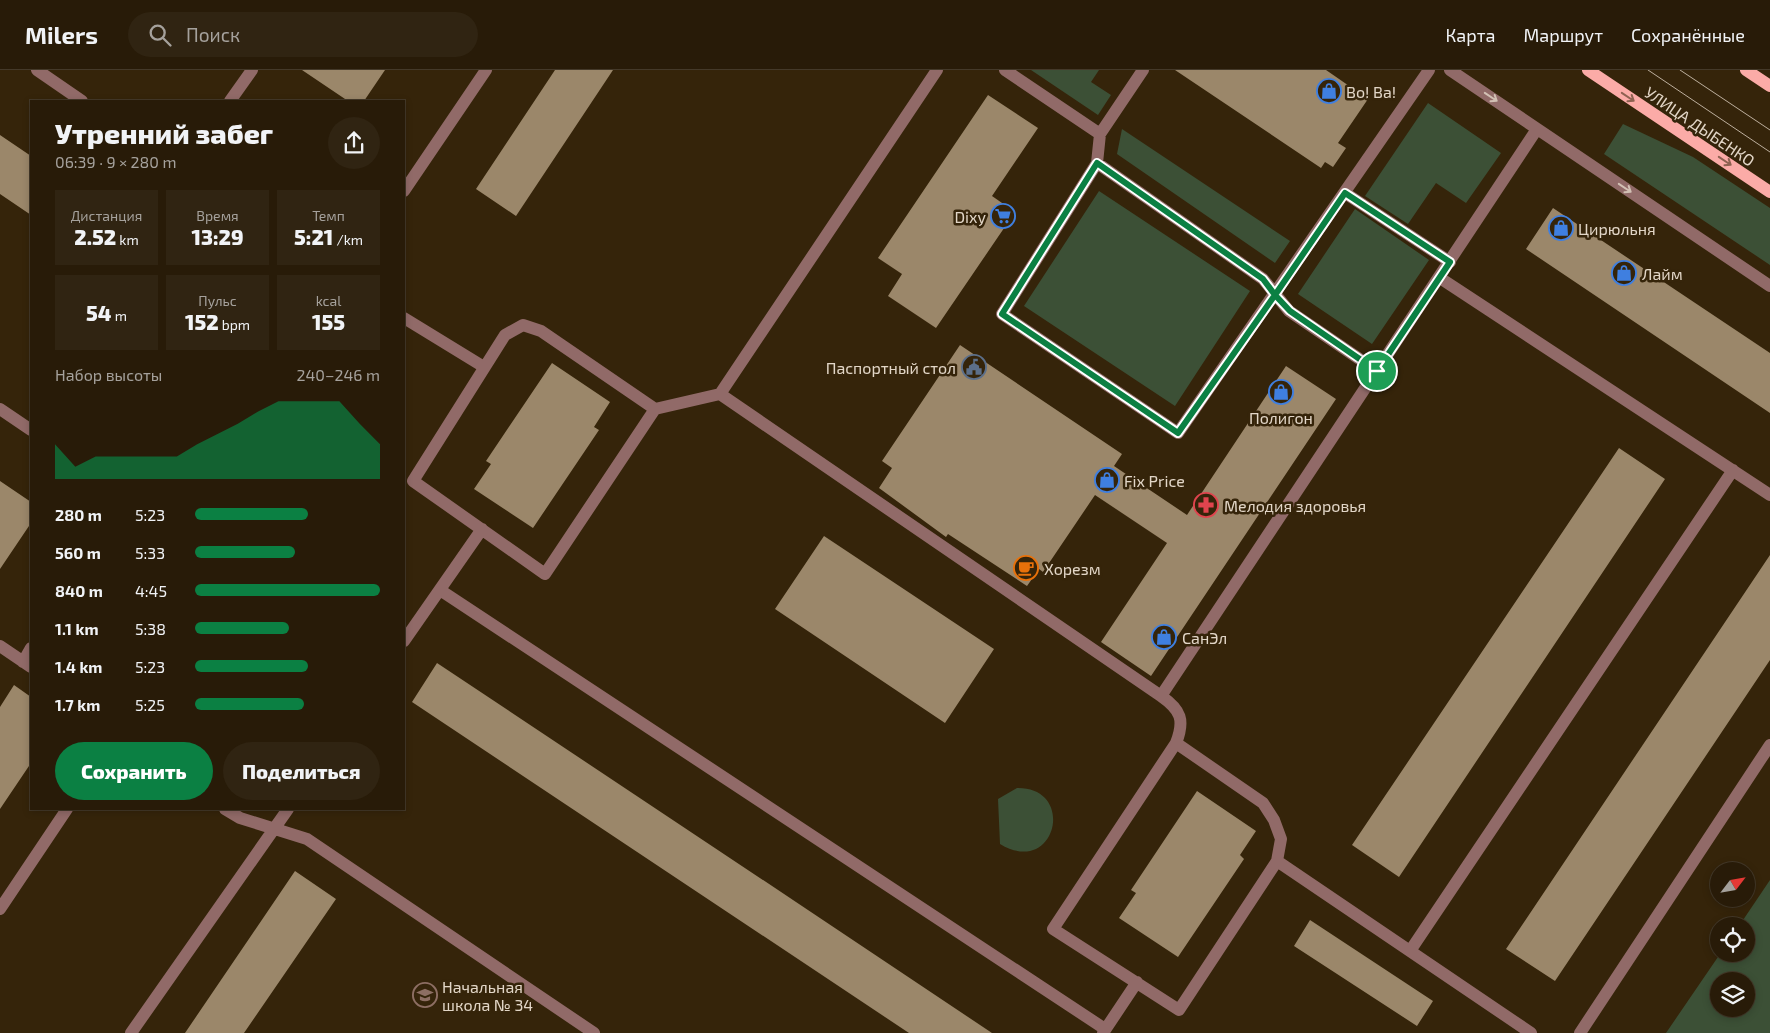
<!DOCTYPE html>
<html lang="ru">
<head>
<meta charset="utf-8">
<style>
  body { margin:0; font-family:"Exo 2",sans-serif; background:#302412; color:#f1f3f6; height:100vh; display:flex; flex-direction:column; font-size:19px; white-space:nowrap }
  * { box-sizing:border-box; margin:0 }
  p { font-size:16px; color:#a5a19c }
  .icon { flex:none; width:28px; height:28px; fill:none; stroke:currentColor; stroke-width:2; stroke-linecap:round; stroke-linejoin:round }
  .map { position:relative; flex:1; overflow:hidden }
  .details { position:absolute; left:30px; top:30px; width:375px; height:710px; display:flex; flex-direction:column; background:#281b08; border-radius:0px; box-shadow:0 2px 8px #0003,0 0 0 1px #443929 }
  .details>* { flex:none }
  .needle { width:32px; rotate:59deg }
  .tools { position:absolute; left:1710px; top:792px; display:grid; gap:10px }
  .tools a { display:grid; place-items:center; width:45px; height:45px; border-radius:50%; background:#281b08; box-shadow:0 2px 8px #0003,0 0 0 1px #443929; font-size:25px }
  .pin { position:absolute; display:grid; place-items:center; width:42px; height:42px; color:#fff; margin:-21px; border:2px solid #fff; border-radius:50%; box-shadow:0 1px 5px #0007 }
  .round { display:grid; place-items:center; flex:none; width:52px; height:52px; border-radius:26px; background:#302412 }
  .overview { display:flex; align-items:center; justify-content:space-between; height:85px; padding:0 25px }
  h1 { font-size:28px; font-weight:800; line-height:38px }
  .metrics { display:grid; grid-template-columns:repeat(3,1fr); gap:8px; height:85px; padding:5px 25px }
  .metrics div { display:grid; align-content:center; border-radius:0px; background:#302412; text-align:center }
  .metrics b { font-size:21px; font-weight:800 }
  .metrics small { font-size:14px; font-weight:400 }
  .metrics p { font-size:14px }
  .chart { height:140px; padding:10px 25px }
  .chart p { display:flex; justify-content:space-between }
  .chart svg { width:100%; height:90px; margin-top:5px; fill:#0b8043; opacity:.7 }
  .primary-button { display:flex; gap:10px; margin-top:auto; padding:10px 25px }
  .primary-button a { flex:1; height:58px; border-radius:30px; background:#0b8043; color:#fff; font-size:20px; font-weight:800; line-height:58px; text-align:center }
  .primary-button a+a { background:#302412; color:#f1f3f6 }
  ul { padding:0 25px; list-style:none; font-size:16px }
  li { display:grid; grid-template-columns:80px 60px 1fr; align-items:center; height:38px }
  li i { height:12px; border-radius:6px; background:#0b8043 }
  header { display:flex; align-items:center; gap:30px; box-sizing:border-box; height:70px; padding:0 25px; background:#281b08; border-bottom:1px solid #443929 }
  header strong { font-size:24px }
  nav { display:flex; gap:28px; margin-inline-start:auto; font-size:18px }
  .search { width:350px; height:45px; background:#302412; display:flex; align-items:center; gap:12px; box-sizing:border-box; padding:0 18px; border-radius:28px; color:#a5a19c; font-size:19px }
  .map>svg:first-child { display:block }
</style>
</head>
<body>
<header>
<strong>Milers</strong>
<div class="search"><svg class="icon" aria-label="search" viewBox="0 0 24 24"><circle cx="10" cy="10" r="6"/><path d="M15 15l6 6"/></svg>Поиск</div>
<nav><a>Карта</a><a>Маршрут</a><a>Сохранённые</a></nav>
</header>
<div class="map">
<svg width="1770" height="963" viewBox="0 0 1770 963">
  <rect width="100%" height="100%" fill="#35240a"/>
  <path fill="#3c5036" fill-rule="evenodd" d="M 1031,0 L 1099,0 L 1091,12 L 1111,25 L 1098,45 Z
    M 1428,33 L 1501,83 L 1466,133 L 1436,113 L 1408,154 L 1365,126 Z
    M 1623,54 L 1693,87 L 1770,138 L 1770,195 L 1604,84 Z
    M 1122,59 L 1290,171 L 1275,193 L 1117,84 Z
    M 1099,121 L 1250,221 L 1175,336 L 1024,236 Z
    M 1355,139 L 1429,190 L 1372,274 L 1298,224 Z
    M 1017,718 C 1077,717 1056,808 1000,774 L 998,729 Z
    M 1770,810 L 1770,963 L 1666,963 L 1720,884 L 1746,884 L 1746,856 L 1739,856 ZM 1719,911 L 1746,911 L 1746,939 L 1719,939 Z"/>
  <path fill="#9b876a" d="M 302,0 L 385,0 L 364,31 L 348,31 Z
    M 555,0 L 613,0 L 516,146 L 476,119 Z
    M 1175,0 L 1326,0 L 1368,29 L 1338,73 L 1346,78 L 1333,97 L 1325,92 L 1321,98 Z
    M 988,25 L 1038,58 L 992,126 L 1015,142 L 936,258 L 888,226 L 902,204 L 878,188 Z
    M 0,65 L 31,86 L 31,145 L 0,124 Z
    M 1553,138 L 1770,283 L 1770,343 L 1526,179 Z
    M 960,275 L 1122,384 L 1114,396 L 1187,445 L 1286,296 L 1336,329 L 1151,606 L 1101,572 L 1167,473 L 1095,425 L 1043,502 L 1039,499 L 1027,516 L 948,464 L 946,467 L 879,418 L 892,398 L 882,391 Z
    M 552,293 L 610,332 L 594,357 L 599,360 L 533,458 L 474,419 L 491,394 L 486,391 Z
    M 1619,378 L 1665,409 L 1399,807 L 1352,775 Z
    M 0,411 L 31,432 L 31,453 L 0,499 Z
    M 824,466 L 994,579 L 945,653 L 775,539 Z
    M 1770,485 L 1770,590 L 1555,911 L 1506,879 Z
    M 437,593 L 793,830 L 992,963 L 909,963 L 412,632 Z
    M 14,615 L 31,627 L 31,693 L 0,739 L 0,637 Z
    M 1197,721 L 1256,761 L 1240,785 L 1244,789 L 1178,887 L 1119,848 L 1136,823 L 1131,820 Z
    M 295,801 L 336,829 L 244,963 L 185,963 Z
    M 1310,850 L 1433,931 L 1417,956 L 1294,876 Z"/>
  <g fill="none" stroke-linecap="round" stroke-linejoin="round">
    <path stroke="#916a68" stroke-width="12" d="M 37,0 L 82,31
      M 1005,0 L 1100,64
      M 1143,0 L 1100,64 L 1097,93 L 1002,244 L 1178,363 L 1429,0
      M 1450,0 L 1770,216
      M 230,31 L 252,0
      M 1097,93 L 1263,209 L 1289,241 L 1377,301
      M 404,121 L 486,0
      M 1345,123 L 1450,192
      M 1440,208 L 1770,425
      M 404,248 L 484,297
      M 720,324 L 937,0
      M 0,339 L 31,360
      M 655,339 L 545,504 L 413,411 L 505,265 L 523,255 L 541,261 L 655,339 L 720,324 L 1161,626
      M 440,520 L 1105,959
      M 404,571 L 482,459
      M 0,576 L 31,597
      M 23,592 L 31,578
      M 1176,673 L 1263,733 L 1274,750 L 1281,769 L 1277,791 L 1179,940 L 1053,859 L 1176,673 C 1185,650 1181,640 1161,626 L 1537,59
      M 225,739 L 240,748 L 307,769 L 594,963
      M 1277,791 L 1531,963
      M 0,839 L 67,739
      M 1410,881 L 1733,400
      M 131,963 L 288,739
      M 1103,963 L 1137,912
      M 1580,963 L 1770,675"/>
    <path stroke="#fbaba7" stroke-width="12" d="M 1588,0 L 1770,122
      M 1746,0 L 1770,16"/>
    <path stroke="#bdaf9e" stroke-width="1" d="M 1648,0 L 1770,82
      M 1680,0 L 1770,60"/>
  </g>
  <defs><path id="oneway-shaft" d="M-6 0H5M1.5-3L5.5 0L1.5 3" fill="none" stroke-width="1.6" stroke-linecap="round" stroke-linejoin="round" transform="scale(1.25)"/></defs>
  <g stroke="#d2c0b4">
    <use href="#oneway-shaft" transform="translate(1491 27) rotate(34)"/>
    <use href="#oneway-shaft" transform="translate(1625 118) rotate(34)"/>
  </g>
  <g stroke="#8e6151">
    <use href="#oneway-shaft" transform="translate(1628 27) rotate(34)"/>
    <use href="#oneway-shaft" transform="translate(1725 91) rotate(34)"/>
  </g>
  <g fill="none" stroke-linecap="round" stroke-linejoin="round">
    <defs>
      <path id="route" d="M 1377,301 L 1450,192 L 1345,123 L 1275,225 L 1263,209 L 1097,93 L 1002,244 L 1178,363 L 1275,225 L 1290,241 L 1377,301"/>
    </defs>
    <use href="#route" stroke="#fff" stroke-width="10"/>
    <use href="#route" stroke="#0b8043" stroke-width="6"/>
  </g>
  <defs>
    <symbol id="shop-ring" viewBox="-11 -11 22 22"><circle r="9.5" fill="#35240a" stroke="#3f7fe0" stroke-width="1.5"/><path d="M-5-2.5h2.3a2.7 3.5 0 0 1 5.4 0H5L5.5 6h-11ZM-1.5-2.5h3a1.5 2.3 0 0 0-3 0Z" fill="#3f7fe0"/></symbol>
    <symbol id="supermarket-ring" viewBox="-11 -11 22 22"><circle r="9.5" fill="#35240a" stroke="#3f7fe0" stroke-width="1.5"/><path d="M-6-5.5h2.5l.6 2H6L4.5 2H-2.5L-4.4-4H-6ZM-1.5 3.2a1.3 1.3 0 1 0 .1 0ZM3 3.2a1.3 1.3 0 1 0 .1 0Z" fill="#3f7fe0"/></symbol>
    <symbol id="civic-ring" viewBox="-11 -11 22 22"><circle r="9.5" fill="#35240a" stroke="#5c6f8a" stroke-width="1.5"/><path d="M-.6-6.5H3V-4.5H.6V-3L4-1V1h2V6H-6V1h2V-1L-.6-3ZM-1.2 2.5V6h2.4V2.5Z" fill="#5c6f8a"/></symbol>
    <symbol id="pharmacy-ring" viewBox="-11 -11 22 22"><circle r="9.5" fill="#35240a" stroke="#e0444e" stroke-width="1.5"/><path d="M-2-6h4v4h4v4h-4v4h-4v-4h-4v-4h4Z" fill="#e0444e"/></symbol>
    <symbol id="cafe-ring" viewBox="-11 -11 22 22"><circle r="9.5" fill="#35240a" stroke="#e8710a" stroke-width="1.5"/><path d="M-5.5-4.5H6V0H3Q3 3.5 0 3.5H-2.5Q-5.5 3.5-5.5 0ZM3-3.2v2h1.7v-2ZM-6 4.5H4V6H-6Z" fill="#e8710a"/></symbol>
    <symbol id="school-ring" viewBox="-11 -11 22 22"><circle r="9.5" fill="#35240a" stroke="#8d6e63" stroke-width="1.5"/><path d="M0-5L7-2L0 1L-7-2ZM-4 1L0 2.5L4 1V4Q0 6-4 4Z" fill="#8d6e63"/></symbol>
  </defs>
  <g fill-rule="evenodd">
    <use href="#shop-ring" x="1315" y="7" width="28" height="28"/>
    <use href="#supermarket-ring" x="989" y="132" width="28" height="28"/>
    <use href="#shop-ring" x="1547" y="144" width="28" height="28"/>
    <use href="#shop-ring" x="1610" y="189" width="28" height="28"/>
    <use href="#civic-ring" x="960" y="283" width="28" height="28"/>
    <use href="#shop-ring" x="1267" y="308" width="28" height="28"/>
    <use href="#shop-ring" x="1093" y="396" width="28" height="28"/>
    <use href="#pharmacy-ring" x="1192" y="421" width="28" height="28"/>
    <use href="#cafe-ring" x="1012" y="484" width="28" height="28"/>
    <use href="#shop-ring" x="1150" y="553" width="28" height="28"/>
    <use href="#school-ring" x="411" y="911" width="28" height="28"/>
  </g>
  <g text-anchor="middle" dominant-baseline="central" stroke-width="5" stroke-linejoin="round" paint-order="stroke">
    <g font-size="16" fill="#e2d6c7" stroke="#35240a" text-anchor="start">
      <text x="1346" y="21">Во! Ва!</text>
      <text x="986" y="146" text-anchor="end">Dixy</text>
      <text x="1578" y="158">Цирюльня</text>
      <text x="1642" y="203">Лайм</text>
      <text x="956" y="297" text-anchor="end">Паспортный стол</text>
      <text x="1281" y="347" text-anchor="middle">Полигон</text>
      <text x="1124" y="410">Fix Price</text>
      <text x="1224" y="435">Мелодия здоровья</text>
      <text x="1044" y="498">Хорезм</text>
      <text x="1182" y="567">СанЭл</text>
      <text x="442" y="916">Начальная<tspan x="442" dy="18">школа № 34</tspan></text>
    </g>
    <g font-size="16" fill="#e2d6c7" stroke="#35240a">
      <text transform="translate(1700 56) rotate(34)">УЛИЦА ДЫБЕНКО</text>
    </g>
  </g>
</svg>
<div class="tools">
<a><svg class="needle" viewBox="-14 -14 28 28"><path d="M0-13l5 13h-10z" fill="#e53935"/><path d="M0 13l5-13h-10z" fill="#a5a19c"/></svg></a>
<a><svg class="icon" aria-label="locate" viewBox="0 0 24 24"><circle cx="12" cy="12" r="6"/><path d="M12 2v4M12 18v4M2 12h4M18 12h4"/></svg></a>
<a><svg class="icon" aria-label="layers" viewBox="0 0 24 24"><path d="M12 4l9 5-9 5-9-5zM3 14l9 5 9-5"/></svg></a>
</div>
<div class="pin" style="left:1377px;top:301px;background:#1e9e55"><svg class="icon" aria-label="arrive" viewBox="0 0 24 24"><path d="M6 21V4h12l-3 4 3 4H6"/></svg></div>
<section class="details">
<div class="overview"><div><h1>Утренний забег</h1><p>06:39 · 9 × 280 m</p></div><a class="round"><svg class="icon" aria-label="share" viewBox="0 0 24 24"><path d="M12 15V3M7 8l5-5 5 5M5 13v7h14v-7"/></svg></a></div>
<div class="metrics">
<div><p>Дистанция</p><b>2.52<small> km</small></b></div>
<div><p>Время</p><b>13:29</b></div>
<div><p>Темп</p><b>5:21<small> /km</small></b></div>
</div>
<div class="metrics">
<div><b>54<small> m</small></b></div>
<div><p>Пульс</p><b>152<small> bpm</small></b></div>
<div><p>kcal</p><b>155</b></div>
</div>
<div class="chart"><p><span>Набор высоты</span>240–246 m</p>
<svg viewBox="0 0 160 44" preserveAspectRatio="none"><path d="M0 44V27L10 38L20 33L30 33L40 33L50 33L60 33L70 27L80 22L90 17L100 11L110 6L120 6L130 6L140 6L150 17L160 27V44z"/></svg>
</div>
<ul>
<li><b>280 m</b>5:23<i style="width:61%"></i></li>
<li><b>560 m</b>5:33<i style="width:54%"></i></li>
<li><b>840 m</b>4:45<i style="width:100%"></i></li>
<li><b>1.1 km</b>5:38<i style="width:51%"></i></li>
<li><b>1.4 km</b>5:23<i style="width:61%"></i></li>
<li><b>1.7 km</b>5:25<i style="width:59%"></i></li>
</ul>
<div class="primary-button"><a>Сохранить</a><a>Поделиться</a></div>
</section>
</div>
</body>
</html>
